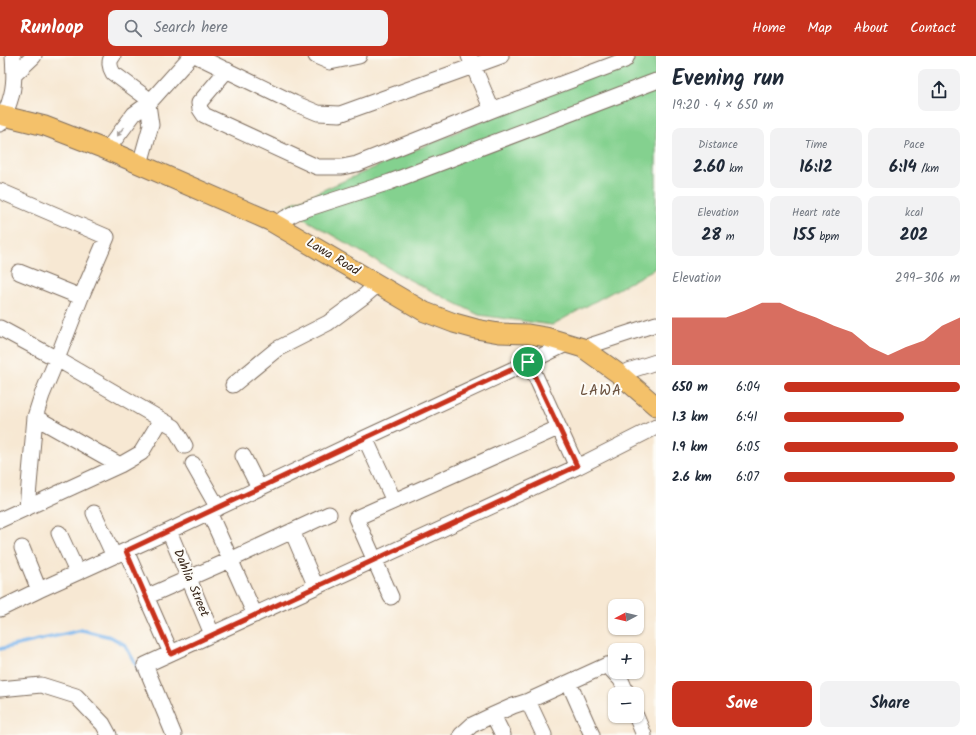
<!DOCTYPE html>
<html lang="en">
<head>
<meta charset="utf-8">
<style>
  body { margin:0; font-family:Kalam,sans-serif; background:#f2f2f3; color:#1f2937; height:100vh; display:flex; flex-direction:column; font-size:15px; white-space:nowrap }
  * { box-sizing:border-box; margin:0 }
  p { font-size:13px; color:#747a83 }
  .icon { flex:none; width:22px; height:22px; fill:none; stroke:currentColor; stroke-width:2; stroke-linecap:round; stroke-linejoin:round }
  .map { position:relative; flex:1; overflow:hidden }
  .details { display:flex; flex-direction:column; background:#fff; width:320px }
  .details>* { flex:none }
  .needle { width:26px; rotate:263deg }
  .controls { position:absolute; left:608px; top:543px; display:grid; gap:8px }
  .controls a { display:grid; place-items:center; width:36px; height:36px; border-radius:8px; background:#fff; box-shadow:0 1px 3px #0004; font-size:20px }
  .pin { position:absolute; display:grid; place-items:center; width:34px; height:34px; color:#fff; margin:-17px; border:2px solid #fff; border-radius:50%; box-shadow:0 1px 4px #0007 }
  .round { display:grid; place-items:center; flex:none; width:42px; height:42px; border-radius:8px; background:#f2f2f3 }
  .head { display:flex; align-items:center; justify-content:space-between; height:68px; padding:0 16px }
  h1 { font-size:22px; font-weight:700; line-height:30px }
  .figures { display:grid; grid-template-columns:repeat(3,1fr); gap:6px; height:68px; padding:4px 16px }
  .figures div { display:grid; align-content:center; border-radius:8px; background:#f2f2f3; text-align:center }
  .figures b { font-size:17px; font-weight:700 }
  .figures small { font-size:11px; font-weight:400 }
  .figures p { font-size:11px }
  .chart { height:112px; padding:8px 16px }
  .chart p { display:flex; justify-content:space-between }
  .chart svg { width:100%; height:72px; margin-top:4px; fill:#c8321e; opacity:.7 }
  .button { display:flex; gap:8px; margin-top:auto; padding:8px 16px }
  .button a { flex:1; height:46px; border-radius:8px; background:#c8321e; color:#fff; font-size:16px; font-weight:700; line-height:46px; text-align:center }
  .button a+a { background:#f2f2f3; color:#1f2937 }
  ul { padding:0 16px; list-style:none; font-size:13px }
  li { display:grid; grid-template-columns:64px 48px 1fr; align-items:center; height:30px }
  li i { height:10px; border-radius:5px; background:#c8321e }
  header { display:flex; align-items:center; gap:24px; box-sizing:border-box; height:56px; padding:0 20px; background:#c8321e; color:#fff }
  header strong { font-size:19px }
  nav { display:flex; gap:22px; margin-inline-start:auto; font-size:14px }
  .search { width:280px; height:36px; background:#f2f2f3; display:flex; align-items:center; gap:10px; box-sizing:border-box; padding:0 14px; border-radius:8px; color:#747a83; font-size:15px }
  main { display:flex; flex:1; min-height:0 }
  .map>svg:first-child { display:block }
</style>
</head>
<body>
<header>
<strong>Runloop</strong>
<div class="search"><svg class="icon" aria-label="search" viewBox="0 0 24 24"><circle cx="10" cy="10" r="6"/><path d="M15 15l6 6"/></svg>Search here</div>
<nav><a>Home</a><a>Map</a><a>About</a><a>Contact</a></nav>
</header>
<main>
<div class="map">
<svg width="656" height="679" viewBox="0 0 656 679">
  <rect width="100%" height="100%" fill="#fdfcf7"/>
  <filter id="ink" filterUnits="userSpaceOnUse"><feTurbulence type="fractalNoise" baseFrequency=".025" numOctaves="2"/><feDisplacementMap in="SourceGraphic" scale="8" xChannelSelector="R" yChannelSelector="G"/><feConvolveMatrix kernelMatrix="1 2 1 2 8 2 1 2 1" color-interpolation-filters="sRGB"/></filter>
  <filter id="wash" filterUnits="userSpaceOnUse"><feTurbulence type="fractalNoise" baseFrequency=".012" numOctaves="4" result="noise"/><feDisplacementMap in="SourceGraphic" scale="16" xChannelSelector="R" yChannelSelector="G"/><feGaussianBlur stdDeviation="0.9" result="paint"/><feColorMatrix in="noise" values="0 0 0 0 0 0 0 0 0 0 0 0 0 0 0 0 0 1.4 0 .05"/><feComposite in="paint" operator="in"/></filter>
  <g filter="url(#wash)">
    <rect width="100%" height="100%" fill="#f7e8d3"/>
    <path fill="#84d18f" stroke="#607e56" d="M 631,0 L 656,0 L 656,212 L 552,269 L 479,259 L 406,222 L 284,151 Z"/>
    <g fill="none" stroke-linecap="round" stroke-linejoin="round">
      <path stroke="#7cb6ed" stroke-width="3.5" d="M 0,593 L 82,574 L 111,581 L 125,589 L 140,616"/>
    </g>
  </g>
  <g filter="url(#ink)">
    <g fill="none" stroke-linecap="round" stroke-linejoin="round">
      <defs>
        <path id="minor" d="M 113,0 C 108,5 110,12 113,17 L 151,45
          M 197,0 L 294,47 L 318,57 L 340,58 L 501,0
          M 316,0 L 330,6 L 359,0
          M 469,0 L 492,54
          M 227,14 L 199,47 L 200,53 L 204,59 L 317,111 L 342,111 L 357,108 L 492,54 L 625,4 L 627,0
          M 14,19 L 34,0
          M 0,68 C 3,60 8,52 10,44 C 15,30 14,15 13,0
          M 107,94 L 134,58 L 148,48 L 191,0
          M 140,108 L 151,69 L 148,48
          M 0,135 L 107,181 L 81,241 L 57,303 L 42,339 L 35,361 L 27,452
          M 276,167 L 297,156 L 390,126 L 656,25
          M 19,216 L 81,241
          M 0,272 L 57,303 L 174,371 L 185,390
          M 583,292 L 656,268
          M 529,306 L 577,411
          M 619,318 L 656,306
          M 233,329 L 277,293 L 328,267 L 363,241 L 378,228
          M 35,361 L 120,409
          M 365,382 L 394,445
          M 243,400 L 259,432
          M 193,408 L 218,452
          M 209,456 L 255,559
          M 94,457 L 114,500
          M 0,464 L 120,409 L 141,397 L 161,364
          M 169,475 L 212,578
          M 292,475 L 316,531
          M 59,477 L 77,516
          M 22,492 L 39,534
          M 126,495 L 171,597
          M 146,541 L 230,504 L 329,458
          M 391,541 L 356,462 L 558,372
          M 0,553 L 39,534 L 169,475 L 365,382 L 529,306 L 568,287
          M 569,627 L 592,679
          M 0,633 L 41,629 L 76,640 L 103,668 L 109,679
          M 528,645 L 544,679
          M 493,659 L 503,679
          M 636,660 L 644,679
          M 174,679 L 145,609 L 577,411 L 656,371
          M 461,679 L 472,669 L 493,659 L 513,650 L 528,645 L 607,609 L 621,624 L 627,638"/>
        <path id="major" d="M 0,59 L 45,70 L 107,94 L 270,165 L 425,256 L 454,267 L 476,273 L 499,277 L 528,278 L 546,281 L 583,292 L 619,318 L 656,350"/>
      </defs>
      <use href="#minor" stroke="#7d6c5d" stroke-width="17"/>
      <use href="#major" stroke="#7d6c5d" stroke-width="21"/>
      <use href="#minor" stroke="#fff" stroke-width="15"/>
      <use href="#major" stroke="#f4c16a" stroke-width="19"/>
    </g>
    <defs><path id="oneway-solid" d="M-6-.8H1V-3.2L6.5 0L1 3.2V.8H-6Z"/></defs>
    <use fill="#a79f9a" href="#oneway-solid" transform="translate(120 76) rotate(128)"/>
  </g>
  <g fill="none" stroke-linecap="round" stroke-linejoin="round" filter="url(#ink)">
    <defs>
      <path id="route" d="M 528,306 L 577,410 L 171,598 L 126,495 L 365,382 Z"/>
    </defs>
    <use href="#route" stroke="#fff" stroke-width="8"/>
    <use href="#route" stroke="#c8321e" stroke-width="5"/>
  </g>
  <g text-anchor="middle" dominant-baseline="central" stroke-width="4" stroke-linejoin="round" paint-order="stroke">
    <g font-size="13" fill="#3b2a1e" stroke="#fdfcf7">
      <text transform="translate(333 201) rotate(31)">Lawa Road</text>
      <text transform="translate(191 527) rotate(67)">Dahlia Street</text>
    </g>
    <g font-size="15" letter-spacing="1" fill="#6c5340" stroke="#fdfcf7">
      <text x="601" y="335">LAWA</text>
    </g>
  </g>
</svg>
<div class="controls">
<a><svg class="needle" viewBox="-14 -14 28 28"><path d="M0-13l5 13h-10z" fill="#e53935"/><path d="M0 13l5-13h-10z" fill="#747a83"/></svg></a>
<a>+</a>
<a>−</a>
</div>
<div class="pin" style="left:528px;top:306px;background:#1e9e55"><svg class="icon" aria-label="arrive" viewBox="0 0 24 24"><path d="M6 21V4h12l-3 4 3 4H6"/></svg></div>
</div>
<section class="details">
<div class="head"><div><h1>Evening run</h1><p>19:20 · 4 × 650 m</p></div><a class="round"><svg class="icon" aria-label="share" viewBox="0 0 24 24"><path d="M12 15V3M7 8l5-5 5 5M5 13v7h14v-7"/></svg></a></div>
<div class="figures">
<div><p>Distance</p><b>2.60<small> km</small></b></div>
<div><p>Time</p><b>16:12</b></div>
<div><p>Pace</p><b>6:14<small> /km</small></b></div>
</div>
<div class="figures">
<div><p>Elevation</p><b>28<small> m</small></b></div>
<div><p>Heart rate</p><b>155<small> bpm</small></b></div>
<div><p>kcal</p><b>202</b></div>
</div>
<div class="chart"><p><span>Elevation</span>299–306 m</p>
<svg viewBox="0 0 160 44" preserveAspectRatio="none"><path d="M0 44V15L10 15L20 15L30 15L40 11L50 6L60 6L70 11L80 15L90 20L100 24L110 33L120 38L130 33L140 29L150 20L160 15V44z"/></svg>
</div>
<ul>
<li><b>650 m</b>6:04<i style="width:100%"></i></li>
<li><b>1.3 km</b>6:41<i style="width:68%"></i></li>
<li><b>1.9 km</b>6:05<i style="width:99%"></i></li>
<li><b>2.6 km</b>6:07<i style="width:97%"></i></li>
</ul>
<div class="button"><a>Save</a><a>Share</a></div>
</section>
</main>
</body>
</html>
